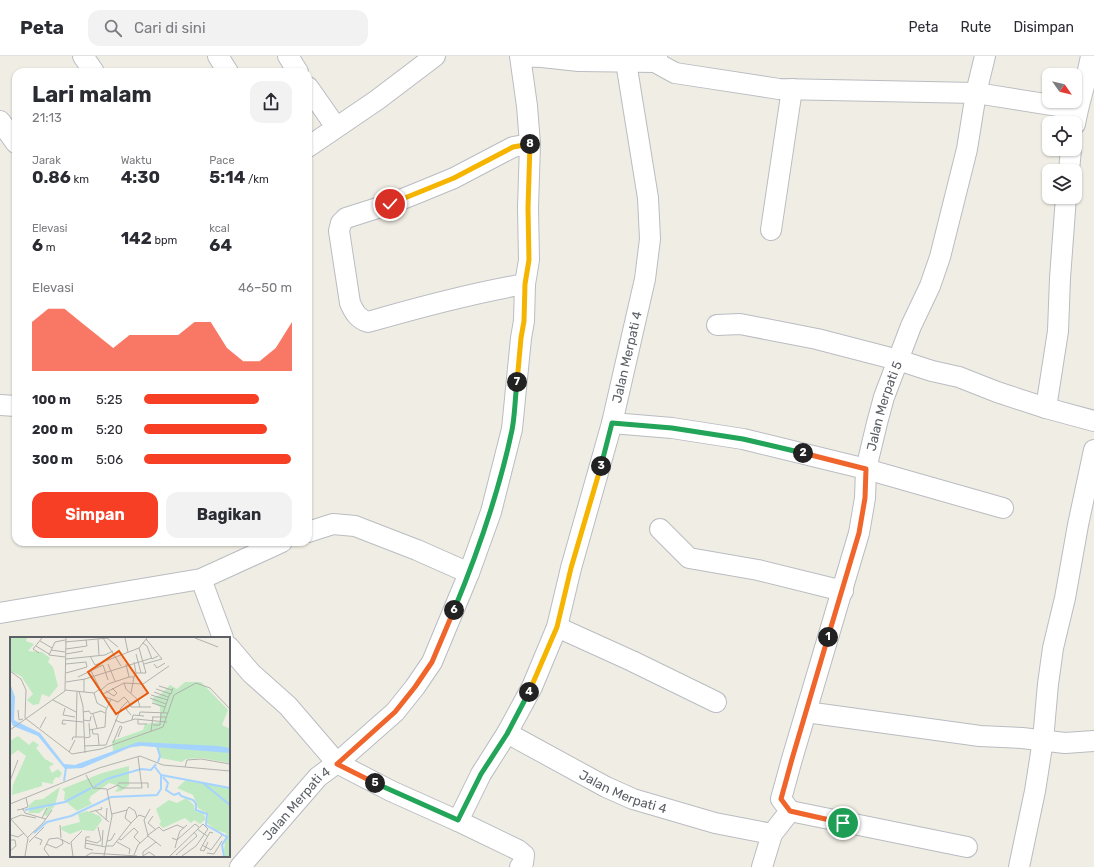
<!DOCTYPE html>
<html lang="id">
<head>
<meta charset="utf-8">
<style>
  body { margin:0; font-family:Rubik,sans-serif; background:#f2f2f3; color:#2b2b33; height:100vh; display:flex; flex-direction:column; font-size:15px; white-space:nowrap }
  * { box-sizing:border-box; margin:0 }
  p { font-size:13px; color:#7c7c81 }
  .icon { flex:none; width:22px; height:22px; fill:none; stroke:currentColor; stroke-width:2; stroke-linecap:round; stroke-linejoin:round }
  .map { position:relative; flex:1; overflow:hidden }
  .drawer { position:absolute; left:12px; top:12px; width:300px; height:478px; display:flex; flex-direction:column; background:#fff; border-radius:12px; box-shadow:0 1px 3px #0004 }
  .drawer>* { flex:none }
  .needle { width:26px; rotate:124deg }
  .controls { position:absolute; left:1042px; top:12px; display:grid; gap:8px }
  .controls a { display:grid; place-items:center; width:40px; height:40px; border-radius:8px; background:#fff; box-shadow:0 1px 3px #0004; font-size:20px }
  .pin { position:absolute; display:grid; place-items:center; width:34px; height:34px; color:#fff; margin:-17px; border:2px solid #fff; border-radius:50%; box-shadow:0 1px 4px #0007 }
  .km { position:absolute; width:20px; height:20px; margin:-10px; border-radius:50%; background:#222; color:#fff; font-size:11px; line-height:20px; text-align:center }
  .round { display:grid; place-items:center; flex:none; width:42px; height:42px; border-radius:12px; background:#f2f2f3 }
  .headline { display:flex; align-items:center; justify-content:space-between; height:68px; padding:0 20px }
  h1 { font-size:22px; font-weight:700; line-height:30px }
  .stats { display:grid; grid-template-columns:repeat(3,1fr); gap:6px; height:68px; padding:4px 20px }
  .stats div { display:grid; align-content:center }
  .stats b { font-size:17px; font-weight:700 }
  .stats small { font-size:11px; font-weight:400 }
  .stats p { font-size:11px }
  .chart { height:112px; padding:8px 20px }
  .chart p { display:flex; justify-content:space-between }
  .chart svg { width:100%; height:72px; margin-top:4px; fill:#f63f24; opacity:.7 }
  .action { display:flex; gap:8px; margin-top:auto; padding:8px 20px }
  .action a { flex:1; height:46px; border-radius:12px; background:#f63f24; color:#fff; font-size:16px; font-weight:700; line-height:46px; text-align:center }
  .action a+a { background:#f2f2f3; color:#2b2b33 }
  ul { padding:0 20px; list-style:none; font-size:13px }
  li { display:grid; grid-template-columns:64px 48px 1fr; align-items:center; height:30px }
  li i { height:10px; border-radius:5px; background:#f63f24 }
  header { display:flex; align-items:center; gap:24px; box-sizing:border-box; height:56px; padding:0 20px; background:#fff; border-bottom:1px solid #e1e1e2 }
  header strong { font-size:19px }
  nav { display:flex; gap:22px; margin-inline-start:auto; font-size:14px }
  .search { width:280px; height:36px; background:#f2f2f3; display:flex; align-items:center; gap:10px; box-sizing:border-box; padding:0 14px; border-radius:12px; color:#7c7c81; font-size:15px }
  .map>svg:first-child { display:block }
</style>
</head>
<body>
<header>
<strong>Peta</strong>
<div class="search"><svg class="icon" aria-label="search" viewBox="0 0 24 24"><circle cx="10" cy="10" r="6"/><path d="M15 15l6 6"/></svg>Cari di sini</div>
<nav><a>Peta</a><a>Rute</a><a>Disimpan</a></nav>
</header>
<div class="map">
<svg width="1094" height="811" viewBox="0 0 1094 811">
  <rect width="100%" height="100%" fill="#f0eee4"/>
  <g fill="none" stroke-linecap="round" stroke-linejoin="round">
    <defs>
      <g id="minor">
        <path d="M 83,0 L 94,16"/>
        <path d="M 218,0 L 228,16"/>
        <path d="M 288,0 L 298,16"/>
        <path id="s1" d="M 626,6 L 648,142 L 650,183 L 645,223 L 612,367 L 571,512 L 557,571 L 532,631 L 507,677 L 606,731 L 633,743 L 715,767 L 772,778"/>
        <path d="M 655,6 L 675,17 L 779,33 L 976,37 L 1077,53"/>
        <path d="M 308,31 L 336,71"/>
        <path d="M 0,65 L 16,87"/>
        <path d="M 1075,68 C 1079,45 1087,23 1091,0"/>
        <path d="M 308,91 L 377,44 L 435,0"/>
        <path d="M 1069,115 L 1071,93"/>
        <path d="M 771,174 L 792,33"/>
        <path d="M 525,228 C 472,237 420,251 368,266 C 358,263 354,256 350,247 L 339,175 L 341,167 L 346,162 L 390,148 L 420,136 L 454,122 L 513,91 L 530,88"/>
        <path d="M 717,269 L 740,268 L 817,283 L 898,304 L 932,315 L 959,321 L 997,336 L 1046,352 L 1058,275 L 1060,222 L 1066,141"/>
        <path d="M 0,349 L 16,350"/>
        <path d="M 1046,352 L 1094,365"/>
        <path d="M 612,367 L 672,372 L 743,383 L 866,413 L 1003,452"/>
        <path d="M 660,473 L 689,502 L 758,514 L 843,535"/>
        <path d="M 308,476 L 333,468 L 355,470 L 417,494 L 469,517"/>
        <path d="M 201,523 L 223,582"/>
        <path d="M 0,557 L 201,523 L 282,486"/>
        <path d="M 557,571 L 632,605 L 716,646"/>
        <path d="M 229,591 L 251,617 L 288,650 L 337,707 L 391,735 L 458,765"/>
        <path d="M 806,656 L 980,680 L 1022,682 L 1065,687 L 1094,685"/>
        <path d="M 507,677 L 481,718 L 458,765 L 518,794 L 524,799 L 523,807 L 520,811"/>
        <path d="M 790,755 L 967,791"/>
        <path id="s2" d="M 240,811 L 318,721 L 337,707 L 395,656 L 415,631 L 432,606 L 469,517 L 491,456 L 512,373 L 521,282 L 524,265 L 525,228 L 529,204 L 528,152 L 530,88 L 527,50 L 520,0 L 542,1 L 579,5 L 655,6 L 657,0"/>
        <path id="s3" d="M 762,811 L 772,778 L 790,755 L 781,743 L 792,703 L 859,477 L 865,442 L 866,413 L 877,367 L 884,341 L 911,270 L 930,230 L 940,201 L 967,93 L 976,37 L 985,0"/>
        <path d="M 1019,811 L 1035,735 L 1043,684 L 1048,628 L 1053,592 L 1065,542 L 1078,469 L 1094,394"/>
      </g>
    </defs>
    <use href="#minor" stroke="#b9bcc1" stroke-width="22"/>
    <use href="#minor" stroke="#fff" stroke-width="20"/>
  </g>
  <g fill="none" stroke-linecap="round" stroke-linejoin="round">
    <defs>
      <path id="split-1" d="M 828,581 L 792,703 L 781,743 L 790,755 L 843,767"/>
      <path id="split-2" d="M 803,397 L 866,413 L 865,442 L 859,477 L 828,581"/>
      <path id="split-3" d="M 601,410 L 612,367 L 672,372 L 743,383 L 803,397"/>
      <path id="split-4" d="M 529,636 L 557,571 L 571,512 L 601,410"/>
      <path id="split-5" d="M 375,727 L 458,764 L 481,718 L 507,678 L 529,636"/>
      <path id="split-6" d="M 375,727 L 337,708 L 395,656 L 415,631 L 432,606 L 454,554"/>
      <path id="split-7" d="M 454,554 C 478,496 499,436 512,374 C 515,359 515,342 517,326"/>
      <path id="split-8" d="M 517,326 L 521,282 L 524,265 L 525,228 L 529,204 L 528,152 L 530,88"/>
      <path id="split-9" d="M 390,148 L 454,122 L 513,91 L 530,88"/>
    </defs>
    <use href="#split-1" stroke="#fff" stroke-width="8"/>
    <use href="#split-2" stroke="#fff" stroke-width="8"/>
    <use href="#split-3" stroke="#fff" stroke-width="8"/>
    <use href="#split-4" stroke="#fff" stroke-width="8"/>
    <use href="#split-5" stroke="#fff" stroke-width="8"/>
    <use href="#split-6" stroke="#fff" stroke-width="8"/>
    <use href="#split-7" stroke="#fff" stroke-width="8"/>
    <use href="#split-8" stroke="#fff" stroke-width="8"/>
    <use href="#split-9" stroke="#fff" stroke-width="8"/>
    <use href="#split-1" stroke="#f0652b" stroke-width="5"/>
    <use href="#split-2" stroke="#f0652b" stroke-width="5"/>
    <use href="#split-3" stroke="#22a559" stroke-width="5"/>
    <use href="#split-4" stroke="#f5b400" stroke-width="5"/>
    <use href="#split-5" stroke="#22a559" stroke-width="5"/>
    <use href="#split-6" stroke="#f0652b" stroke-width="5"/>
    <use href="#split-7" stroke="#22a559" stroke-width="5"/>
    <use href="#split-8" stroke="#f5b400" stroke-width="5"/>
    <use href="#split-9" stroke="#f5b400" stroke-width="5"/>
  </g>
  <g text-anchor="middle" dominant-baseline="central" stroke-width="3.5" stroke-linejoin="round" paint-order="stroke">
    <g font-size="13" fill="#5c6066" stroke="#fff">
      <text transform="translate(627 301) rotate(-77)">Jalan Merpati 4</text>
      <text stroke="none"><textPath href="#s3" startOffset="486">Jalan Merpati 5</textPath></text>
      <text stroke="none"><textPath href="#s1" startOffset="826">Jalan Merpati 4</textPath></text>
      <text stroke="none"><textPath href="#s2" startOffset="85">Jalan Merpati 4</textPath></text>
    </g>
  </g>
  <g transform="translate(10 581)">
    <rect width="220" height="220" fill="#f0eee4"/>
    <path d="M 0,1 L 17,1 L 16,4 L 24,7 L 18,14 L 32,15 L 40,21 L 38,25 L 43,30 L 48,49 L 39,60 L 32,57 L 29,67 L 23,68 L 17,63 L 23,57 L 11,39 L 0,34 ZM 175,45 L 191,45 L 218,73 L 212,88 L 220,92 L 220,126 L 191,121 L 176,122 L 172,125 L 150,121 L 147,109 L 144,106 L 103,114 L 102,104 L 133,93 L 135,87 L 150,85 L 150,70 L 142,64 L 144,60 L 150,58 L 160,48 L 167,52 ZM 8,99 L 19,108 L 23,104 L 29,108 L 26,111 L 35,122 L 44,127 L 39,130 L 42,136 L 48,132 L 52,136 L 49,141 L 46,140 L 43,144 L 43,147 L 32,145 L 32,149 L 2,158 L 3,148 L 16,119 L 8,113 L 0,119 L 0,104 ZM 119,129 L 119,148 L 111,154 L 105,155 L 108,151 L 106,148 L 99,146 L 81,159 L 79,163 L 82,167 L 67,174 L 54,163 L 55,155 L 52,152 L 92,136 ZM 176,143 L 220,151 L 220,219 L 215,219 L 214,214 L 216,196 L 206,193 L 197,186 L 198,177 L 188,171 L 183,158 L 167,151 ZM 50,150 L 45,168 L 37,179 L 34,178 L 38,169 L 29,176 L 19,176 L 19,168 L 25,163 L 33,162 ZM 176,161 L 184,168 L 185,174 L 193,176 L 196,182 L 190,187 L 184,183 L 181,186 L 175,181 L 153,191 L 149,187 L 151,185 L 146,172 L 159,163 L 167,166 ZM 77,174 L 90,179 L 92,183 L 84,194 L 71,193 L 60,197 L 52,193 L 51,190 L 70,185 L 68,177 Z" fill="#bfe9c1"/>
    <path d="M 0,46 L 5,60 L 4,83 L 30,96 L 54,127 L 65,128 L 128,105 L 209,109 L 220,111 L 220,116 L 132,109 L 121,110 L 72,131 L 55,132 L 28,99 L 3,89 L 0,82 Z" fill="#a5d3ff"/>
    <path fill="none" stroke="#a5d3ff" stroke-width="2" d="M 147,109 L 150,119 L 148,125M 151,138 L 220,151M 153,140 L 158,146 L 156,153 L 164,158 L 169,156 L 171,159 L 183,163 L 186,167 L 186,173 L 197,177 L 196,188 L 217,200 L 212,208 L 214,219M 54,144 L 56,131M 193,146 L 220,168M 84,150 L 97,142 L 131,132 L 141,133 L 146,127M 15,173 L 55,165 L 81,151M 24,196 L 37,185 L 61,179 L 101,160 L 147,158 L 151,152 L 151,138 L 145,130"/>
    <path fill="none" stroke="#b1b1ae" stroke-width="1" d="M 93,1 L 111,29M 97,1 L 108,10M 115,1 L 118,15M 185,1 L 208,10M 88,2 L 89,18M 55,3 L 45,5 L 39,18 L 55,20M 30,4 L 42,11M 55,5 L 98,1M 133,6 L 137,9 L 142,22 L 148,19M 26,9 L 39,17M 129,11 L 136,36 L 131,36M 56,12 L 77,9 L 76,3M 41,13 L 55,15M 29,16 L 23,12 L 32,1M 56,17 L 73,14M 80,19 L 85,28 L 129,11 L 137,1M 56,22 L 95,18 L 103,14M 56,27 L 76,25 L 77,30 L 56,36M 98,27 L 105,44M 134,27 L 152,22 L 136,2M 144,27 L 147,31 L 155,26M 0,34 L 11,42 L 16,53 L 15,81 L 62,117 L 91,112 L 153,90 L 164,58 L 186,46 L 200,51 L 220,72M 81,34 L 90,52M 126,36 L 131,36 L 126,17M 68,40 L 93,28 L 98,43M 119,40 L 124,40 L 126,36 L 124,25M 74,42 L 74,55M 56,45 L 75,42 L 142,21M 114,46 L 116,52 L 128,63 L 116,72 L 121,78M 149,49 L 162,53M 146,52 L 161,57 L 163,51M 55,53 L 84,56 L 90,52 L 93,57 L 114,46 L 133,47 L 159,29M 91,53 L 98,47 L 119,40 L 116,27M 69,54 L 73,69 L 75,116M 96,54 L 104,59 L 107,56 L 102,51M 144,55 L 158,60M 84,56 L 87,66 L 96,71M 121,56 L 124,40M 93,57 L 93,59 L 108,65 L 114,60 L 118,64M 141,58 L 158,63M 140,61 L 156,67M 43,63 L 66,75M 142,66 L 155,70M 130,70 L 128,63 L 132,60M 55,71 L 53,78 L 65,80M 8,73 L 9,83 L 13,82M 73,75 L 79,74 L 81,77 L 91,74 L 95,76M 153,76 L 160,56M 83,77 L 87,91M 129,79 L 130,75 L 158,76M 142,80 L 157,80M 128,82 L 128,87 L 137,87M 73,83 L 80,84 L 81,79M 105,83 L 112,86 L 125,82 L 157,85M 122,83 L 123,78 L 134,79M 56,87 L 52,87 L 53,83 L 73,85M 143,88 L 150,88 L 151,76M 30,91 L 36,80M 82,92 L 83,97 L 88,97 L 89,108M 0,93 L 55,54 L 56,1M 79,93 L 95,90 L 96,73 L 101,62M 141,94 L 143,80M 66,100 L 67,54M 74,101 L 80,100 L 79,86M 62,103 L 63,100 L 74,100M 103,106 L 110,89 L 112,90 L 108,100M 74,109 L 96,108 L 111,71 L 118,64 L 121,70 L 141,70M 59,115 L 65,103M 175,130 L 177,123 L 191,122 L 220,127M 76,138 L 83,151 L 97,152M 0,144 L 8,123M 108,146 L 138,146 L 138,151M 0,167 L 89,131 L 130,119 L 153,128 L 220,134M 12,172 L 18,170 L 16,161M 7,173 L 13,172 L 15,176 L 32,181M 85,173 L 99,185M 117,173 L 119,170 L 125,174 L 127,180M 80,175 L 92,172 L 91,170M 102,177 L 117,173 L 115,181 L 121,186 L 129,178 L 135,180M 143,179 L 138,186 L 146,193M 0,181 L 18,201 L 15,219M 1,182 L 11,178 L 26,181M 36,182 L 32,181 L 37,171M 96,183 L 97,171M 50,188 L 51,201M 187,192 L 197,199M 1,198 L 8,200 L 14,196M 138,198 L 149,190 L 153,194 L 167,188 L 174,191M 138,199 L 151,209M 18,200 L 33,186 L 42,173M 25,200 L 32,203 L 30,208M 80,200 L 76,200 L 75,211 L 83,213M 162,201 L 167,203 L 170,194 L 177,188M 109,202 L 111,203 L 124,191 L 128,195 L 124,200 L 130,206M 0,203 L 5,203 L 6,209 L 0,214M 75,203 L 87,206 L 91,203 L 88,190M 97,204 L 101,203 L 105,196M 19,205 L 34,190M 107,205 L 120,212 L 119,217M 75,206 L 96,210M 36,207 L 46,211 L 53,207 L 52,202M 192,208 L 201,213 L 212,198M 92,209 L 93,193M 96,209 L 103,209 L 121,186M 165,211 L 167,203 L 185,187 L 189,190M 190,213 L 200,195 L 203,196M 190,213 L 194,214 L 198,205M 197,216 L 204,217 L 212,204M 124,218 L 128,208 L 138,199 L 134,183 L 140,172M 166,218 L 187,199 L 184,195M 39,219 L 34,212 L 39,202 L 48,201 L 60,207M 63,219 L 61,205 L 72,194M 76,219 L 81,216 L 127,219M 94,219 L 102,179 L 97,153 L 108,148 L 112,151 L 132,151 L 128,120M 133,219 L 133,215 L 146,205M 133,219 L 139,215 L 145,219M 160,219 L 193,187 L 198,192 L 186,209 L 172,219"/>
    <path fill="#e8590c" fill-opacity="0.15" stroke="#e8590c" stroke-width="2" d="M 109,14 L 138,56 L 106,77 L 78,35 Z"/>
    <rect width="220" height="220" fill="none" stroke="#5c6066" stroke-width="2"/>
  </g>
</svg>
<div class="controls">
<a><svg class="needle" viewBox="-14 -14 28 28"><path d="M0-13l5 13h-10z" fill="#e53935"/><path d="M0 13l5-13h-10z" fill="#7c7c81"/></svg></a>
<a><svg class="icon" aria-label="locate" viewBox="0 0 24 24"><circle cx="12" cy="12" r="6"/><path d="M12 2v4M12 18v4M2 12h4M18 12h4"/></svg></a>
<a><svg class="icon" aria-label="layers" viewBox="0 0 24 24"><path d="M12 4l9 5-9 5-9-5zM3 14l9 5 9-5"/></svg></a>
</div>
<div class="pin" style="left:843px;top:767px;background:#1e9e55"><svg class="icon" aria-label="arrive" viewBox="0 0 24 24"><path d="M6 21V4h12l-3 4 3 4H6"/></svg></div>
<div class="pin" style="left:390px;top:148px;background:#d93025"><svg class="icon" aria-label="check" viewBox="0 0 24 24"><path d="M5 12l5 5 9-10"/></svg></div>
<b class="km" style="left:828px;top:581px">1</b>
<b class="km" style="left:803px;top:397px">2</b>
<b class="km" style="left:601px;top:410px">3</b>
<b class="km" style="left:529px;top:636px">4</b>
<b class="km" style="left:375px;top:727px">5</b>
<b class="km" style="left:454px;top:554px">6</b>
<b class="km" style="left:517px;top:326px">7</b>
<b class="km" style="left:530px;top:88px">8</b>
<section class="drawer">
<div class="headline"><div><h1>Lari malam</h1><p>21:13</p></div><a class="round"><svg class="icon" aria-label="share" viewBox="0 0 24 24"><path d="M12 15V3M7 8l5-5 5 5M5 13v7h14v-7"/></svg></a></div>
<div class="stats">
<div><p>Jarak</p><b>0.86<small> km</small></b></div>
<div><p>Waktu</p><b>4:30</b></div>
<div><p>Pace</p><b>5:14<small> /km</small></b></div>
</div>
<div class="stats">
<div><p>Elevasi</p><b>6<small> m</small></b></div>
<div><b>142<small> bpm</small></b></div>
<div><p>kcal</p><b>64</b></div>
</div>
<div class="chart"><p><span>Elevasi</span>46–50 m</p>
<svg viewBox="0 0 160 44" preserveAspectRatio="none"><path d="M0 44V14L10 6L20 6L30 14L40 22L50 30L60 22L70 22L80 22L90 22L100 14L110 14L120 30L130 38L140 38L150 30L160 14V44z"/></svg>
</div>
<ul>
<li><b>100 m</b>5:25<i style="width:78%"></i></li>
<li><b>200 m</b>5:20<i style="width:83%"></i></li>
<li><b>300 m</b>5:06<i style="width:99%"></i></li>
</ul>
<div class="action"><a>Simpan</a><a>Bagikan</a></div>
</section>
</div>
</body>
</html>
